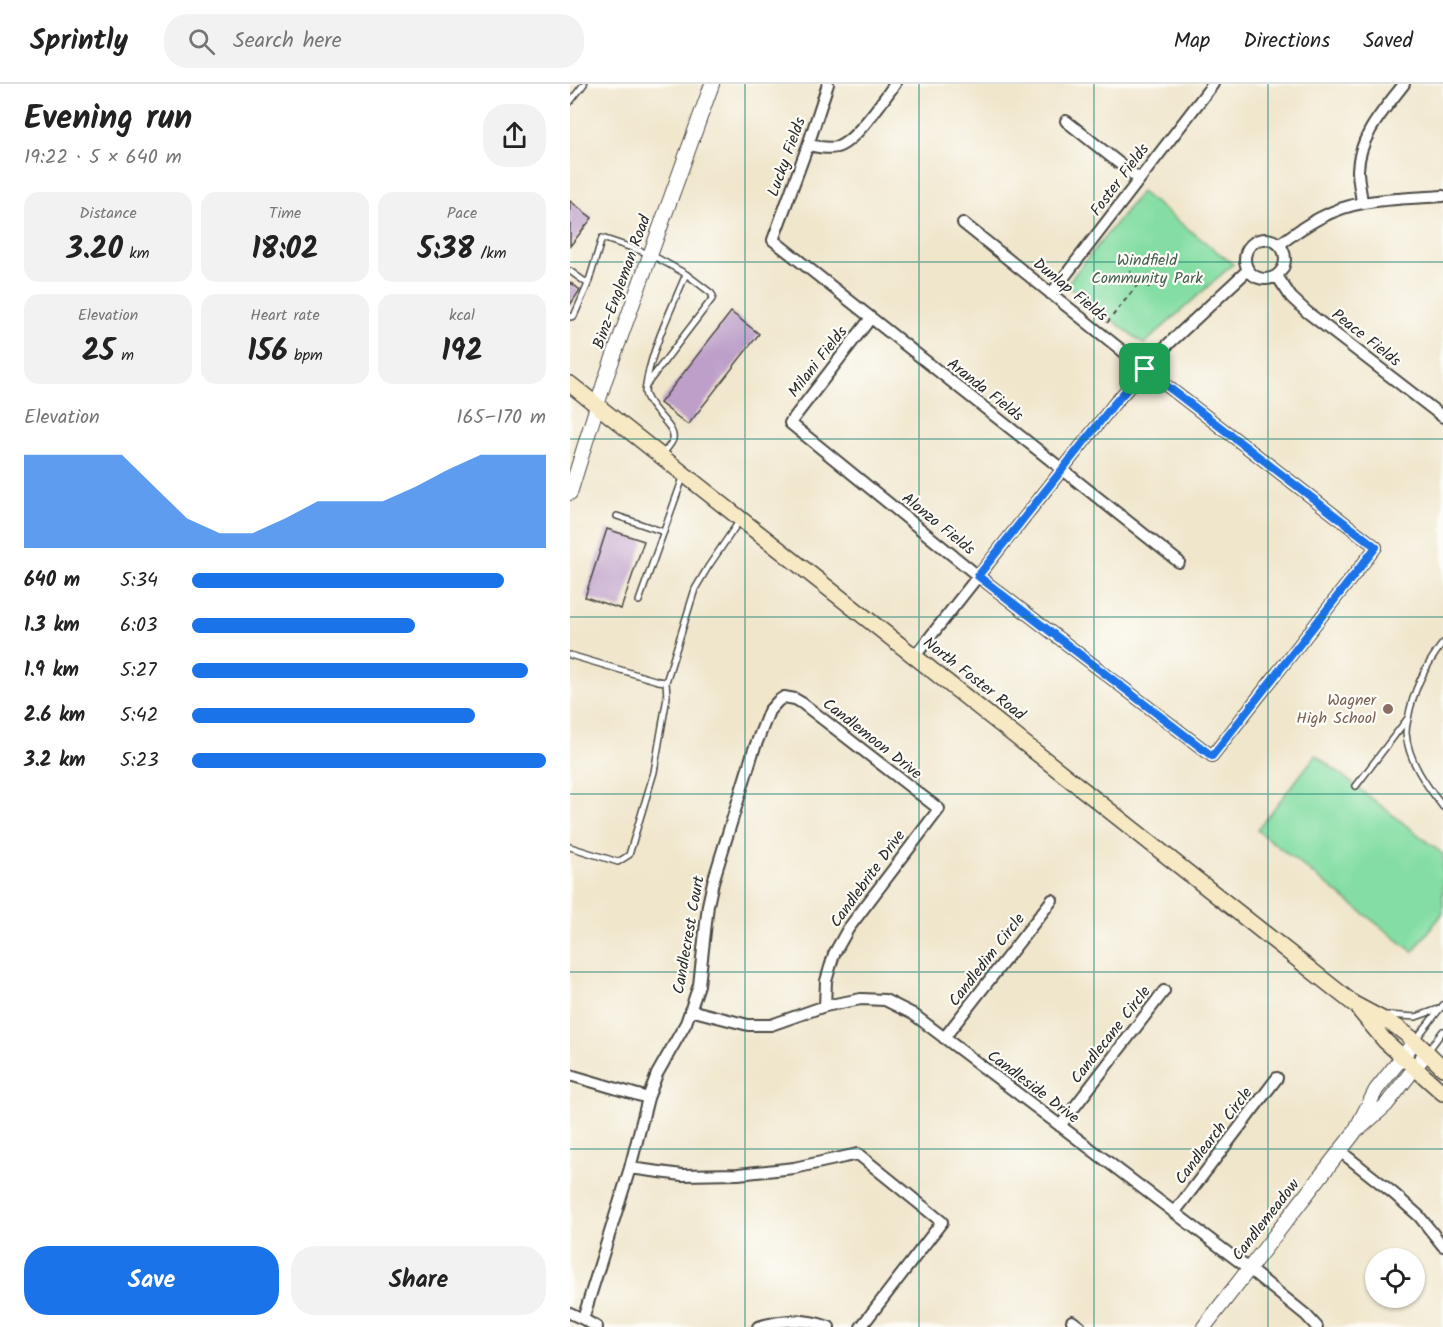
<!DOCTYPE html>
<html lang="en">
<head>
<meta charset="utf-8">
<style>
  body { margin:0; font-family:Kalam,sans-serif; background:#f2f2f2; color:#222; height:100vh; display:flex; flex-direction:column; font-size:22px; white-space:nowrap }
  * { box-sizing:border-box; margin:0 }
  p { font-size:20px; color:#767676 }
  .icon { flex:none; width:33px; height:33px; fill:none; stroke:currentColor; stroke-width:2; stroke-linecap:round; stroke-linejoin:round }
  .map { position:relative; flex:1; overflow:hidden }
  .side { display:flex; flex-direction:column; background:#fff; width:570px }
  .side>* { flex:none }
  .buttons { position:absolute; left:795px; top:1164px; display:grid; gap:12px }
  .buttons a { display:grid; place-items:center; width:60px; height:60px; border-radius:50%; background:#fff; box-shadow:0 2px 4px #0004; font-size:30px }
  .pin { position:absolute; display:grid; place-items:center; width:51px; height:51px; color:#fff; margin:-26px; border-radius:12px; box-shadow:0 3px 9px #0006 }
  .round { display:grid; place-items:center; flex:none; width:63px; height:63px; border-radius:24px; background:#f2f2f2 }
  .summary { display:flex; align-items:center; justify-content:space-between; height:102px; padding:0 24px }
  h1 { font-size:33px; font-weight:800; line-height:45px }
  .stats { display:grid; grid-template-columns:repeat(3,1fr); gap:9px; height:102px; padding:6px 24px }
  .stats div { display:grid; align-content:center; border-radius:15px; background:#f2f2f2; text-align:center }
  .stats b { font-size:30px; font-weight:800 }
  .stats small { font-size:16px; font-weight:400 }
  .stats p { font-size:16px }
  .chart { height:168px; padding:12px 24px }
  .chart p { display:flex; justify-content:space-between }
  .chart svg { width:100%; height:108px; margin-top:6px; fill:#1a73e8; opacity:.7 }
  .cta { display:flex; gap:12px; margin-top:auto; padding:12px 24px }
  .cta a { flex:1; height:69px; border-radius:24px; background:#1a73e8; color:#fff; font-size:24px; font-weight:800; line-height:69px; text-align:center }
  .cta a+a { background:#f2f2f2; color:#222 }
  ul { padding:0 24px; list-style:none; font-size:20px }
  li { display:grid; grid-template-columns:96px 72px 1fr; align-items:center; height:45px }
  li i { height:15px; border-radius:8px; background:#1a73e8 }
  header { display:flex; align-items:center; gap:36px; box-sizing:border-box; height:84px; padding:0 30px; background:#fff; border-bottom:2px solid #e0e0e0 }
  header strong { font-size:28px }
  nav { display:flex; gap:33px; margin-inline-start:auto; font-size:21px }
  .search { width:420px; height:54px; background:#f2f2f2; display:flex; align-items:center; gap:15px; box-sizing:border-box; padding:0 21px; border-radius:24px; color:#767676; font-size:22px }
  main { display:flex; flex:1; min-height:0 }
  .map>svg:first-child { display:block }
</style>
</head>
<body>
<header>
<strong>Sprintly</strong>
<div class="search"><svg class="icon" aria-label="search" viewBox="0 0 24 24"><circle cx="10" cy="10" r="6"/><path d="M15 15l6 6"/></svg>Search here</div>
<nav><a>Map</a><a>Directions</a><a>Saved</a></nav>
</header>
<main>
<section class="side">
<div class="summary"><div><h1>Evening run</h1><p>19:22 · 5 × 640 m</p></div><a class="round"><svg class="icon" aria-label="share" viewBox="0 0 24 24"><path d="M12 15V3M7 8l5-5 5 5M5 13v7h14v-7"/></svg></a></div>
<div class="stats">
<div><p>Distance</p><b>3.20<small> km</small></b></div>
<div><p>Time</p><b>18:02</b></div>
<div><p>Pace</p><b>5:38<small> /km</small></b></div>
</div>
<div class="stats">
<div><p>Elevation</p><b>25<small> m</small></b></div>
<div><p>Heart rate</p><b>156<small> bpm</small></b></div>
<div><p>kcal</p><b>192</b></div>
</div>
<div class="chart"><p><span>Elevation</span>165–170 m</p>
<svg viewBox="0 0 160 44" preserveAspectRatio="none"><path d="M0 44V6L10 6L20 6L30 6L40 19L50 32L60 38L70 38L80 32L90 25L100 25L110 25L120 19L130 12L140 6L150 6L160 6V44z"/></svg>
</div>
<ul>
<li><b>640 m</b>5:34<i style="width:88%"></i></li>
<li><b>1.3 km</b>6:03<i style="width:63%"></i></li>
<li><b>1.9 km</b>5:27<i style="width:95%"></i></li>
<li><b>2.6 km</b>5:42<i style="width:80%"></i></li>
<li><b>3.2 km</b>5:23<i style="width:100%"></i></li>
</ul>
<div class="cta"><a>Save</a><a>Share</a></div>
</section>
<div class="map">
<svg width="873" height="1243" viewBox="0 0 873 1243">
  <rect width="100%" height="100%" fill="#fdfcf7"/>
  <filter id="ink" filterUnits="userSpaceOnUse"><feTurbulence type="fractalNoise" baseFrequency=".0167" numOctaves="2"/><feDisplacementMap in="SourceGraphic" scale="12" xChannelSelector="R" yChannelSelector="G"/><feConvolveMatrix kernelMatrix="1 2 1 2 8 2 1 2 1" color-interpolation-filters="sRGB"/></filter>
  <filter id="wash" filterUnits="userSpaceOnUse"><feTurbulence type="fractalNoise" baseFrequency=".008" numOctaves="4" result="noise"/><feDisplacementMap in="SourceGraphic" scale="24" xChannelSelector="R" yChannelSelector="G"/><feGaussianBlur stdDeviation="1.35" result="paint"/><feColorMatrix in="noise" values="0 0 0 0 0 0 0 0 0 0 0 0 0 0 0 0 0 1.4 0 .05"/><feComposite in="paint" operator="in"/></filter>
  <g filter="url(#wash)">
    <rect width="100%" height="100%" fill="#f0e6cc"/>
    <path fill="#84dea3" stroke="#588467" stroke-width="1.5" d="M 571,108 L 663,180 L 574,260 L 496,201 Z
      M 746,671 L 873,770 L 873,829 L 843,868 L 687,746 Z"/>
    <g id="blocks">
      <path fill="#bd9fc9" d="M 0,117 L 22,134 L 0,162 Z
        M 0,198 L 10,206 L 0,221 Z
        M 161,228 L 189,250 L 118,341 L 90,319 Z
        M 37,445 L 74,457 L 51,525 L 15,513 Z"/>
    </g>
  </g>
  <g filter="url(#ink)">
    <use href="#blocks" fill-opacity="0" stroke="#494743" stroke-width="1.5"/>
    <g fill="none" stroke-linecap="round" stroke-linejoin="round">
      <defs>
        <path id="service" d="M 0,18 L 14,0
          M 0,187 L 18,200 L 32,154 L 80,170 L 116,190 C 102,224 84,259 77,295 C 77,299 75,304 75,308 C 78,325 106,342 103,355 C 102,360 96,365 93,370
          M 0,233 L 4,232 L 18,200
          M 77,300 L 142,215 L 143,212 L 141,209 L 116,190
          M 47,432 L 94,448
          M 69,517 L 114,391
          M 873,559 C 855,582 843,606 838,635 C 837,639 836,644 836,649 C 838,677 857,702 873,723
          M 0,571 L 88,597 L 96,598
          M 786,702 L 838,634
          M 0,763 L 48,778 L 59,771 L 84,688 L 97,613 L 96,598 L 125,505 L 138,483 L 170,436
          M 817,931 L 846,933 L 871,924
          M 846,955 L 873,921
          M 858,967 L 873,947"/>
        <path id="minor" d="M 258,0 L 238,61 L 203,156 L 609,478
          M 496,37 L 569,95
          M 238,61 C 248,63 257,65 267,63 C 285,58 313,16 325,0
          M 792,119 C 791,108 788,97 788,86 C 789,52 815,25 834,0
          M675 175a20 20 0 1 1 40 0a20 20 0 1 1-40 0Z
          M 710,160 C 735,141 762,124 793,119 C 818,114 847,114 873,112
          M 707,192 L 721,213 L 737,228 L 873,333
          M 481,210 L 643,0
          M 300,235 L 220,339 L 408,492 L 642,672 L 806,463 L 575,285 L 393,139
          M 345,572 L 544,320 L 592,266 L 678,186
          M 120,926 L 178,941 L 201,941 L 255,922 L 291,915 L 315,916 L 343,930 L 679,1185 L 736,1231 L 747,1243
          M 374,954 L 482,816
          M 0,991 L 78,1014
          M 490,1042 L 594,907
          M 770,1067 L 823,1109 L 849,1132 L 873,1162
          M 60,1084 L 112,1091 L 168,1090 L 224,1084 L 288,1070 L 372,1138 L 291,1243
          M 604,1129 L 707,994
          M 0,1229 L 13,1235 L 27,1243
          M 13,1235 L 60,1084 L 78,1014 L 87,990 L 116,939 L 129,901 L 138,821 L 143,798 L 183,668 L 199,627 L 208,617 L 214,613 L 225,615 L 232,619 L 369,725 L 278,845 L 264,870 L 256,897 L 255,922
          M 502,1237 L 510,1243
          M 188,1243 C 214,1235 233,1234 259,1243"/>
        <path id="tertiary" d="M 0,409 L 35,296 L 142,0
          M 790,1044 L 816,1021 L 857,968
          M 634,1243 L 784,1049 L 806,1006 L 845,957"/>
        <path id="secondary" d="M 0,300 L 784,920 L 827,943 L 845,957 L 873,984
          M 790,927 L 815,957 L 873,1009"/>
      </defs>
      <use href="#service" stroke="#494743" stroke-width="8"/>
      <use href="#minor" stroke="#494743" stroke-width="14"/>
      <use href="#tertiary" stroke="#494743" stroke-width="16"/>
      <use href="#secondary" stroke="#494743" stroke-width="18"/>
      <path stroke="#494743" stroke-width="2" stroke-dasharray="4.5 4.5" stroke-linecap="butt" d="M 568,200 L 580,203
        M 537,239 L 568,200 L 564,195 L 560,187"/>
      <use href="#service" stroke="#fff" stroke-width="5"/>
      <use href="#minor" stroke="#fff" stroke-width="10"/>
      <use href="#tertiary" stroke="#fff" stroke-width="14"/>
      <use href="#secondary" stroke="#f7e9c3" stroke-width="15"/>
    </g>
  </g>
  <g fill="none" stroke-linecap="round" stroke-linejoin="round" filter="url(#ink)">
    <defs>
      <path id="route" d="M 575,285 L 806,463 L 642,672 L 408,492 L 544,320 Z"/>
    </defs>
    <use href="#route" stroke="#fff" stroke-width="12"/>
    <use href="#route" stroke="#1a73e8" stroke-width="8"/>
  </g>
  <path fill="none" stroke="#0f766e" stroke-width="1.5" stroke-opacity="0.55" d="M 175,0 L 175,1243M 349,0 L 349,1243M 524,0 L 524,1243M 698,0 L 698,1243M 0,178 L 873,178M 0,355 L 873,355M 0,533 L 873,533M 0,710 L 873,710M 0,888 L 873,888M 0,1065 L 873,1065"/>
  <circle fill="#8d6e63" stroke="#fdfcf7" stroke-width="2" cx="818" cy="625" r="6"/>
  <g text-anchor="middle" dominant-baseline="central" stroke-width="4.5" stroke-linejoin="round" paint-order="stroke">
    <g font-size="16" fill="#2b2b2b" stroke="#fdfcf7">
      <text transform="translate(217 73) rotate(-70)">Lucky Fields</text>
      <text transform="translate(550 96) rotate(-53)">Foster Fields</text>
      <text transform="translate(52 198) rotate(-70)">Binz-Engleman Road</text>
      <text transform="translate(500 206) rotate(39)">Dunlap Fields</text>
      <text transform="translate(796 254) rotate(38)">Peace Fields</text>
      <text transform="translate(248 278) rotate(-52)">Milani Fields</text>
      <text transform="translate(415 306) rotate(38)">Aranda Fields</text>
      <text transform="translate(368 440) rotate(39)">Alonzo Fields</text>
      <text transform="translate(404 595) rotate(38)">North Foster Road</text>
      <text transform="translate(302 655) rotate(38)">Candlemoon Drive</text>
      <text transform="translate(298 795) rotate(-54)">Candlebrite Drive</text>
      <text transform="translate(119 851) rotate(-80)">Candlecrest Court</text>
      <text transform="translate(417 876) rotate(-52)">Candledim Circle</text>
      <text transform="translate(541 951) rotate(-52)">Candlecane Circle</text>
      <text transform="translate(463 1003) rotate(37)">Candleside Drive</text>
      <text transform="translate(644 1052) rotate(-53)">Candlearch Circle</text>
      <text transform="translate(696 1136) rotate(-52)">Candlemeadow</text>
    </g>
    <g font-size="16" fill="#46614f" stroke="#fdfcf7">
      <text x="577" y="176">Windfield<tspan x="577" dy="18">Community Park</tspan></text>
    </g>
    <g font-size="16" fill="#785e54" stroke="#fdfcf7" text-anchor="end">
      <text x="806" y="616">Wagner<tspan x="806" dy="18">High School</tspan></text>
    </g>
  </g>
</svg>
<div class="buttons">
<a><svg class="icon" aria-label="locate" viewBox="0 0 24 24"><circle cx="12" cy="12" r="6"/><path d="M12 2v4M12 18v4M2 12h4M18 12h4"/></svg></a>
</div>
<div class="pin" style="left:575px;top:285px;background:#1e9e55"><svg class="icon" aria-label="arrive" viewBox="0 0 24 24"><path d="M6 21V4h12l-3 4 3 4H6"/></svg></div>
</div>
</main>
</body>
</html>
